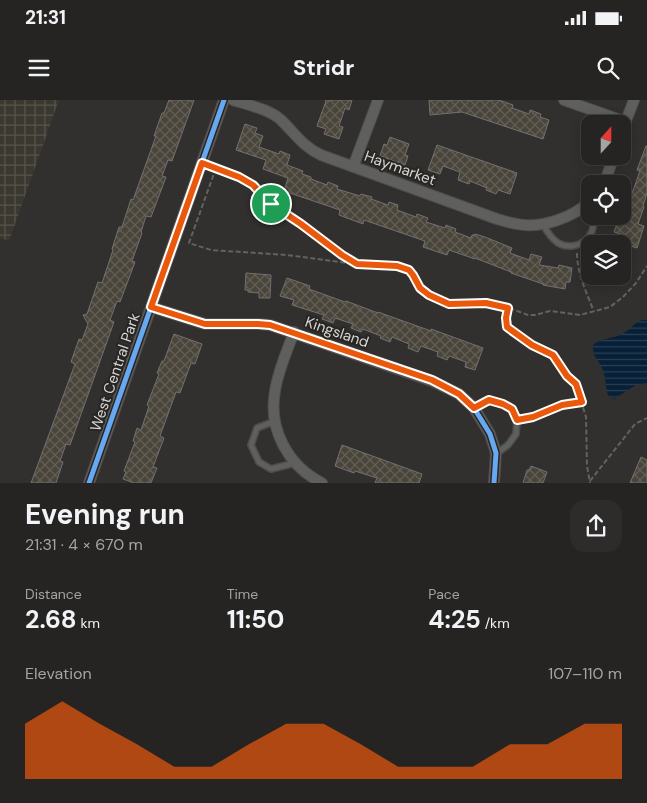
<!DOCTYPE html>
<html lang="en">
<head>
<meta charset="utf-8">
<style>
  body { margin:0; font-family:"DM Sans",sans-serif; background:#2d2c2a; color:#f1f3f6; height:100vh; display:flex; flex-direction:column; font-size:19px; white-space:nowrap }
  * { box-sizing:border-box; margin:0 }
  p { font-size:16px; color:#a3a4a5 }
  .icon { flex:none; width:28px; height:28px; fill:none; stroke:currentColor; stroke-width:2; stroke-linecap:round; stroke-linejoin:round }
  .map { position:relative; height:383px; overflow:hidden }
  .sheet { display:flex; flex-direction:column; background:#252422; flex:1 }
  .sheet>* { flex:none }
  .needle { width:32px; rotate:21deg }
  .tools { position:absolute; left:581px; top:15px; display:grid; gap:10px }
  .tools a { display:grid; place-items:center; width:50px; height:50px; border-radius:10px; background:#252422; box-shadow:0 2px 12px #0003,0 0 0 1px #424140; font-size:25px }
  .pin { position:absolute; display:grid; place-items:center; width:42px; height:42px; color:#fff; margin:-21px; border:2px solid #fff; border-radius:50%; box-shadow:0 1px 5px #0007 }
  .round { display:grid; place-items:center; flex:none; width:52px; height:52px; border-radius:15px; background:#2d2c2a }
  .summary { display:flex; align-items:center; justify-content:space-between; height:85px; padding:0 25px }
  h1 { font-size:28px; font-weight:700; line-height:38px }
  .stats { display:grid; grid-template-columns:repeat(3,1fr); gap:8px; height:85px; padding:5px 25px }
  .stats div { display:grid; align-content:center }
  .stats b { font-size:25px; font-weight:700 }
  .stats small { font-size:14px; font-weight:400 }
  .stats p { font-size:14px }
  .chart { height:140px; padding:10px 25px }
  .chart p { display:flex; justify-content:space-between }
  .chart svg { width:100%; height:90px; margin-top:5px; fill:#ea580c; opacity:.7 }
  .status { display:flex; justify-content:space-between; align-items:center; height:35px; padding:0 25px; background:#252422; direction:ltr }
  .status svg { height:14px; fill:currentColor }
  header { display:flex; justify-content:space-between; align-items:center; height:65px; padding:0 25px; background:#252422; font-size:22px; font-weight:700 }
  .map>svg:first-child { display:block }
</style>
</head>
<body>
<div class="status"><b>21:31</b><svg viewBox="0 0 49 12"><path d="M0 12V9h3v3zM5 12V6h3v6zM10 12V3h3v9zM15 12V0h3v12zM26 1h20v11H26zM47 4h2v5h-2z"/></svg></div>
<header><svg class="icon" aria-label="menu" viewBox="0 0 24 24"><path d="M4 6h16M4 12h16M4 18h16"/></svg>Stridr<svg class="icon" aria-label="search" viewBox="0 0 24 24"><circle cx="10" cy="10" r="6"/><path d="M15 15l6 6"/></svg></header>
<div class="map">
<svg width="647" height="383" viewBox="0 0 647 383">
  <defs>
    <pattern id="industrial-grid" width="8" height="8" patternUnits="userSpaceOnUse" patternTransform="scale(1.25)"><rect width="8" height="8" fill="#3b3830"/><path d="M0 4h8M4 0v8" fill="none" stroke="#57544d"/></pattern>
    <pattern id="water-rules" width="6" height="5" patternUnits="userSpaceOnUse" patternTransform="scale(1.25)"><rect width="6" height="5" fill="#072037"/><path d="M0 2.5h6" fill="none" stroke="#2a4053"/></pattern>
    <pattern id="building-cross-hatch" width="8" height="8" patternUnits="userSpaceOnUse" patternTransform="scale(1.25)"><rect width="8" height="8" fill="#4a453a"/><path d="M0 0l8 8M0 8l8-8" fill="none" stroke="#635f56"/></pattern>
  </defs>
  <rect width="100%" height="100%" fill="#31302e"/>
  <path fill="url(#industrial-grid)" d="M 0,0 L 59,0 L 9,141 L 0,138 Z"/>
  <path fill="url(#water-rules)" d="M 641,220 L 647,220 L 647,283 L 636,285 L 614,299 L 608,295 C 605,287 606,278 603,271 C 600,260 592,258 593,245 C 601,238 611,239 620,235 C 628,232 633,224 641,220 Z"/>
  <path fill="url(#building-cross-hatch)" stroke="#72716f" d="M 169,0 L 194,0 L 172,61 L 168,60 L 162,76 L 166,77 L 151,117 L 146,116 L 141,132 L 142,133 L 132,161 L 135,162 L 120,202 L 117,201 L 110,220 L 114,222 L 70,345 L 66,344 L 60,361 L 63,362 L 56,383 L 31,383 L 75,264 L 71,262 L 79,239 L 82,240 L 88,224 L 83,215 L 87,214 L 98,182 L 102,183 L 113,150 L 112,149 L 119,127 L 122,127 L 131,99 L 133,100 L 156,36 L 154,36 L 162,13 L 164,13 Z
    M 325,0 L 352,0 L 349,10 L 345,8 L 339,26 L 343,27 L 339,39 L 324,34 L 326,29 L 317,26 L 326,1 Z
    M 429,0 L 499,0 L 513,5 L 512,8 L 529,14 L 530,10 L 541,14 L 540,17 L 549,20 L 543,39 L 462,12 L 430,15 Z
    M 245,24 L 257,28 L 255,33 L 263,36 L 259,47 L 279,54 L 280,51 L 290,55 L 287,65 L 303,71 L 302,74 L 311,77 L 311,79 L 327,85 L 328,82 L 338,86 L 337,89 L 360,96 L 361,94 L 372,97 L 371,99 L 388,105 L 389,102 L 398,105 L 397,110 L 416,117 L 417,114 L 428,118 L 426,122 L 445,128 L 446,125 L 456,129 L 455,132 L 471,138 L 472,135 L 474,135 L 475,134 L 485,137 L 512,148 L 510,153 L 529,160 L 531,154 L 542,157 L 539,165 L 558,168 L 559,165 L 572,168 L 570,182 L 566,182 L 565,189 L 543,185 L 543,184 L 511,173 L 511,172 L 475,158 L 475,159 L 449,150 L 447,155 L 423,147 L 425,141 L 364,120 L 363,124 L 339,115 L 340,110 L 284,91 L 288,78 L 263,69 L 266,60 L 236,50 Z
    M 390,37 L 409,44 L 405,55 L 408,56 L 405,65 L 380,56 L 384,44 L 387,45 Z
    M 437,45 L 517,73 L 510,94 L 498,90 L 496,94 L 486,90 L 487,88 L 470,81 L 469,84 L 458,80 L 460,72 L 443,66 L 440,74 L 428,70 Z
    M 646,46 L 647,46 L 647,93 L 643,106 L 644,107 L 638,124 L 644,126 L 637,148 L 621,143 L 623,138 L 620,137 L 621,134 L 614,132 L 620,116 L 622,116 L 622,93 L 624,88 L 633,91 L 640,71 L 637,70 Z
    M 246,173 L 271,175 L 270,198 L 259,198 L 259,193 L 248,192 L 248,190 L 245,190 Z
    M 287,178 L 310,186 L 309,189 L 345,202 L 346,201 L 378,213 L 378,212 L 431,231 L 431,229 L 483,248 L 475,270 L 465,267 L 466,262 L 449,256 L 447,260 L 437,256 L 438,252 L 421,246 L 418,252 L 408,248 L 409,244 L 392,237 L 390,242 L 380,238 L 381,236 L 363,229 L 361,232 L 351,228 L 353,224 L 335,218 L 333,223 L 322,219 L 324,215 L 292,205 L 294,200 L 280,196 Z
    M 174,234 L 202,244 L 195,264 L 191,263 L 180,293 L 176,292 L 160,336 L 164,338 L 153,367 L 157,368 L 151,383 L 134,383 L 123,379 L 126,372 L 124,371 L 135,342 L 133,341 L 137,328 L 141,330 L 149,306 L 147,305 L 159,274 L 157,273 L 162,261 L 164,261 Z
    M 342,345 L 422,374 L 419,383 L 375,383 L 377,378 L 355,371 L 354,373 L 335,366 Z
    M 641,357 L 647,360 L 647,383 L 630,383 Z
    M 531,366 L 547,372 L 543,383 L 523,383 L 527,370 L 529,370 Z"/>
  <g fill="none" stroke-linecap="round" stroke-linejoin="round">
    <defs>
      <path id="lane" d="M 543,124 C 547,132 551,138 558,143 C 576,153 599,137 592,116
        M 474,308 L 489,300 L 503,303 L 512,309 L 517,321 L 516,334 L 508,345 L 497,353
        M 275,321 L 257,328 L 251,345 L 259,362 L 271,369 L 295,363"/>
      <path id="street" d="M 233,0 C 248,5 268,9 280,19 C 294,32 303,47 321,55 L 497,119 C 504,121 510,123 517,124 C 540,129 573,118 590,101
        M 564,0 L 626,22
        M 622,31 L 634,0
        M 353,67 L 378,0
        M 604,84 L 614,56
        M 151,207 L 205,224 L 258,224 L 270,225 L 432,281 L 459,294 L 474,308 L 490,334 L 496,353 L 494,383
        M 294,232 C 287,251 278,271 275,291 C 268,329 288,366 322,383
        M 89,383 L 224,0"/>
    </defs>
    <use href="#lane" stroke="#4e4d4c" stroke-width="8"/>
    <use href="#street" stroke="#4e4d4c" stroke-width="12"/>
    <path stroke="#626261" stroke-width="2" stroke-dasharray="5 2.5" stroke-linecap="butt" d="M 212,67 L 239,77 L 253,85 L 271,105 L 301,124 L 342,155 L 357,164 L 397,166 L 409,169 L 413,175 L 420,188 L 429,195 L 449,204 L 486,203 L 509,208 L 528,215 L 535,215 L 550,211 L 580,215 L 610,207 L 623,197 L 636,183 L 647,166
      M 216,68 L 189,143 L 211,150 L 287,155 L 355,164
      M 577,153 C 577,174 587,193 594,212
      M 509,208 L 506,218 L 507,227 L 532,245 L 553,255 L 567,276 L 576,285 L 586,317 L 587,366 L 590,383
      M 525,319 L 533,317 L 562,305 L 582,302
      M 590,381 L 635,324 L 647,318"/>
    <use href="#lane" stroke="#5f5f5e" stroke-width="5"/>
    <use href="#street" stroke="#5f5f5e" stroke-width="10"/>
    <defs>
      <path id="cycleway" d="M 151,207 L 205,224 L 258,224 L 270,225 L 432,281 L 459,294 L 474,308 L 490,334 L 496,353 L 494,383
        M 89,383 L 224,0"/>
    </defs>
    <use href="#cycleway" stroke="#282623" stroke-width="8"/>
    <use href="#cycleway" stroke="#66a8f1" stroke-width="5"/>
  </g>
  <g fill="none" stroke-linecap="round" stroke-linejoin="round">
    <defs>
      <path id="route" d="M 202,63 L 239,77 L 253,85 L 271,104 L 301,124 L 342,155 L 357,164 L 397,166 L 409,170 L 413,175 L 420,188 L 429,195 L 449,204 L 486,203 L 508,208 L 506,218 L 507,227 L 532,245 L 553,255 L 567,276 L 576,284 L 582,302 L 562,305 L 533,317 L 517,320 L 512,309 L 503,304 L 489,300 L 474,308 L 459,294 L 432,280 L 270,225 L 258,224 L 205,224 L 151,207 Z"/>
    </defs>
    <use href="#route" stroke="#fff" stroke-width="10"/>
    <use href="#route" stroke="#ea580c" stroke-width="6"/>
  </g>
  <g text-anchor="middle" dominant-baseline="central" stroke-width="4" stroke-linejoin="round" paint-order="stroke">
    <g font-size="15" fill="#d6d5d3" stroke="#282623">
      <text transform="translate(400 68) rotate(20)">Haymarket</text>
      <text transform="translate(337 232) rotate(19)">Kingsland</text>
      <text transform="translate(115 272) rotate(-71)">West Central Park</text>
    </g>
  </g>
</svg>
<div class="tools">
<a><svg class="needle" viewBox="-14 -14 28 28"><path d="M0-13l5 13h-10z" fill="#e53935"/><path d="M0 13l5-13h-10z" fill="#a3a4a5"/></svg></a>
<a><svg class="icon" aria-label="locate" viewBox="0 0 24 24"><circle cx="12" cy="12" r="6"/><path d="M12 2v4M12 18v4M2 12h4M18 12h4"/></svg></a>
<a><svg class="icon" aria-label="layers" viewBox="0 0 24 24"><path d="M12 4l9 5-9 5-9-5zM3 14l9 5 9-5"/></svg></a>
</div>
<div class="pin" style="left:271px;top:104px;background:#1e9e55"><svg class="icon" aria-label="arrive" viewBox="0 0 24 24"><path d="M6 21V4h12l-3 4 3 4H6"/></svg></div>
</div>
<section class="sheet">
<div class="summary"><div><h1>Evening run</h1><p>21:31 · 4 × 670 m</p></div><a class="round"><svg class="icon" aria-label="share" viewBox="0 0 24 24"><path d="M12 15V3M7 8l5-5 5 5M5 13v7h14v-7"/></svg></a></div>
<div class="stats">
<div><p>Distance</p><b>2.68<small> km</small></b></div>
<div><p>Time</p><b>11:50</b></div>
<div><p>Pace</p><b>4:25<small> /km</small></b></div>
</div>
<div class="chart"><p><span>Elevation</span>107–110 m</p>
<svg viewBox="0 0 160 44" preserveAspectRatio="none"><path d="M0 44V17L10 6L20 17L30 27L40 38L50 38L60 27L70 17L80 17L90 27L100 38L110 38L120 38L130 27L140 27L150 17L160 17V44z"/></svg>
</div>
</section>
</body>
</html>
